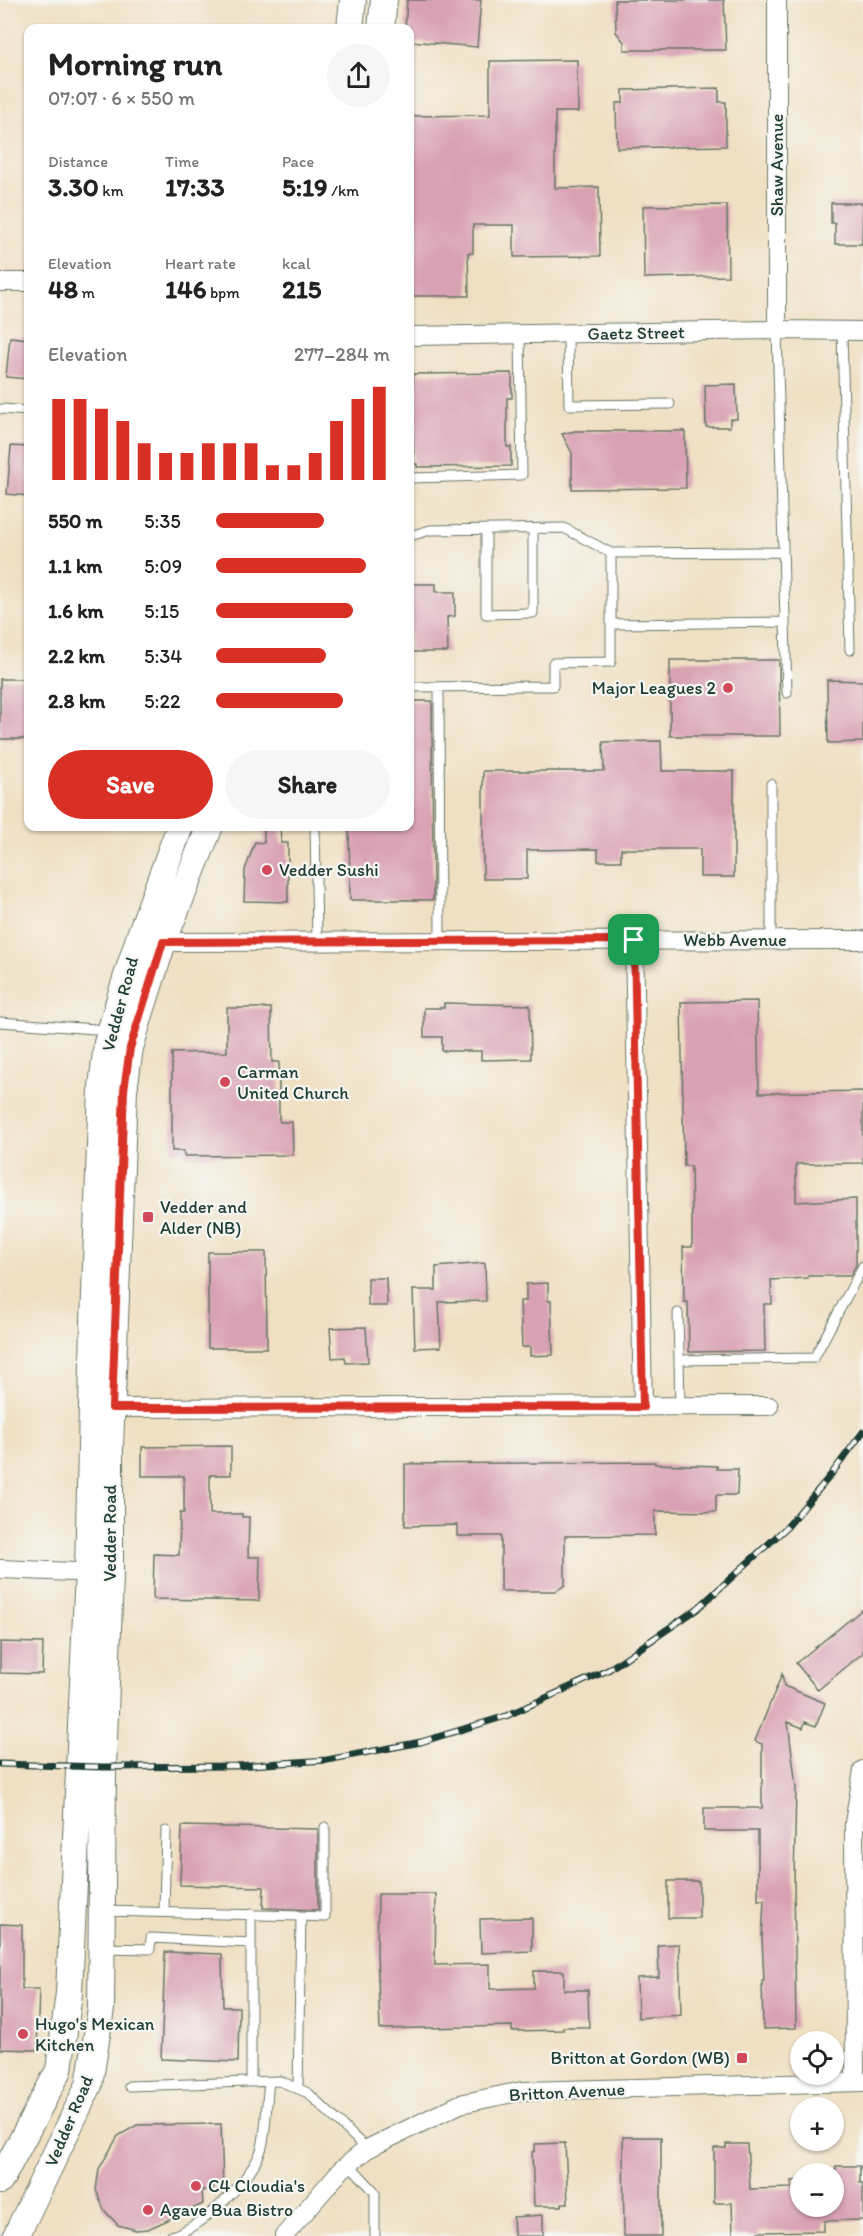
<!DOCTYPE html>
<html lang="en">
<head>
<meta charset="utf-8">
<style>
  body { margin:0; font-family:Itim,sans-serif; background:#f6f6f6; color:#222; height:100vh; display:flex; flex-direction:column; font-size:22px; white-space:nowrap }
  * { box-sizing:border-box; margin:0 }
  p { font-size:20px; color:#767676 }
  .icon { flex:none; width:33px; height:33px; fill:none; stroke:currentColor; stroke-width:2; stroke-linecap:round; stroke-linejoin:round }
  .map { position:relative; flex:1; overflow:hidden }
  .drawer { position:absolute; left:24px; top:24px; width:390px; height:807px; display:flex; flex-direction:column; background:#fff; border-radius:12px; box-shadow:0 2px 4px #0004 }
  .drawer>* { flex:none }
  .controls { position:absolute; left:790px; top:2031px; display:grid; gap:12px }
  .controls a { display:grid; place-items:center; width:54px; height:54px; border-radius:50%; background:#fff; box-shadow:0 2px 4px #0004; font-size:30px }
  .pin { position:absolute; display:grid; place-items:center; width:51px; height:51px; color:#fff; margin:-26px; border-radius:12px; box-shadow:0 3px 9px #0006 }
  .round { display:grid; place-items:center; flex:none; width:63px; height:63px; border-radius:32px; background:#f6f6f6 }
  .summary { display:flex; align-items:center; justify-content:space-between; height:102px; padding:0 24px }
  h1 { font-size:33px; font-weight:700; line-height:45px }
  .stats { display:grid; grid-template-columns:repeat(3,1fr); gap:9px; height:102px; padding:6px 24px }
  .stats div { display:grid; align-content:center }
  .stats b { font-size:26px; font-weight:700 }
  .stats small { font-size:16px; font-weight:400 }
  .stats p { font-size:16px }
  .chart { height:168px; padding:12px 24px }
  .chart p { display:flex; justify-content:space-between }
  .chart svg { width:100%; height:108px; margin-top:6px; stroke:#d93025; stroke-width:6 }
  .cta { display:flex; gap:12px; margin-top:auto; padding:12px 24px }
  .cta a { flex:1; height:69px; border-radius:36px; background:#d93025; color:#fff; font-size:24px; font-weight:700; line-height:69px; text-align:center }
  .cta a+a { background:#f6f6f6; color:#222 }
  ul { padding:0 24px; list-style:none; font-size:20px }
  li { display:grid; grid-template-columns:96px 72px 1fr; align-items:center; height:45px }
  li i { height:15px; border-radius:8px; background:#d93025 }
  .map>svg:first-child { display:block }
</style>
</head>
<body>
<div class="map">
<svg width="863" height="2236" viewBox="0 0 863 2236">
  <rect width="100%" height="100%" fill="#f6f6f2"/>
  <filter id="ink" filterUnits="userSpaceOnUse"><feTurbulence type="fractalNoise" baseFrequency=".0167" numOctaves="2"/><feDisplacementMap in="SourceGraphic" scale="12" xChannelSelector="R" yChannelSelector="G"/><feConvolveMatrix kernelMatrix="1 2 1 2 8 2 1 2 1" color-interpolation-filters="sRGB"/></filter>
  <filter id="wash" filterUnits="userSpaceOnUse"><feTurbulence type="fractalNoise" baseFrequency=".008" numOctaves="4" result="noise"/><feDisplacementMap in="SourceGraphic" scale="24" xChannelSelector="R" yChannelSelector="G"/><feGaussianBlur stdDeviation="1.35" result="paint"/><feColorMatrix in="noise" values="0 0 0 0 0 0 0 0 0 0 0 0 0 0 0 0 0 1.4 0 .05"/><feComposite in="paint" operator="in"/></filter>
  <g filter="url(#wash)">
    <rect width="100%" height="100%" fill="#f0e0c3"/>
    <g id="blocks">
      <path fill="#d9a1b4" d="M 407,0 L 481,0 L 477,47 L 410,41 L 410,28 L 405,28 Z
        M 615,0 L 724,0 L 726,50 L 624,50 L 624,42 L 616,32 Z
        M 577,60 L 578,112 L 555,112 L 555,188 L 599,187 L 600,256 L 514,257 L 514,225 L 473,225 L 473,253 L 468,253 L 469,296 L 410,296 L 410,136 L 412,136 L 412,116 L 490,115 L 490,61 Z
        M 719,88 L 719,102 L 726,102 L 726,146 L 617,148 L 616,103 L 623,103 L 623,90 Z
        M 831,203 L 863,203 L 862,244 L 835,244 L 835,223 L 831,223 Z
        M 727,205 L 728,276 L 644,278 L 643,206 Z
        M 10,337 L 28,339 L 28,379 L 6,377 Z
        M 512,373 L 512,398 L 507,398 L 507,447 L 511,447 L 511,466 L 417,467 L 417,464 L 414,464 L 412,420 L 413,374 Z
        M 736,384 L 737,419 L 730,419 L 730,427 L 706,427 L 705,385 Z
        M 575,431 L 685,431 L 686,488 L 572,489 L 572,453 L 562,434 Z
        M 11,446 L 28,447 L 28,496 L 7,494 Z
        M 410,584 L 436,584 L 436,592 L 455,592 L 455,616 L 447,617 L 448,652 L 410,652 Z
        M 670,660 L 779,660 L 780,736 L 670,736 Z
        M 0,679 L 28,679 L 28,739 L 0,739 Z
        M 827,680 L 863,681 L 863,742 L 828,743 Z
        M 410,701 L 432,701 L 433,900 L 350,900 L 349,826 L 410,826 Z
        M 661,741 L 662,771 L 734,771 L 734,877 L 700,877 L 700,849 L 621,849 L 621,861 L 598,861 L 598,849 L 527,850 L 527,879 L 483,879 L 483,771 L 604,771 L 603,742 Z
        M 264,826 L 280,826 L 281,843 L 288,843 L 288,902 L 244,901 L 245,870 L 255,842 L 264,843 Z
        M 757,1001 L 759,1093 L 863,1091 L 863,1163 L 796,1164 L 796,1202 L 856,1199 L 856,1265 L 850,1276 L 808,1276 L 808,1278 L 771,1280 L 772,1304 L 764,1304 L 765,1351 L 689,1352 L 688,1302 L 684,1302 L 683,1247 L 692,1247 L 692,1225 L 691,1166 L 684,1166 L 681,1002 Z
        M 444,1003 L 530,1005 L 531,1059 L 481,1060 L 481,1051 L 442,1051 L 442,1037 L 424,1037 L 424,1008 L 444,1008 Z
        M 227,1008 L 271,1008 L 272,1062 L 279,1062 L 279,1119 L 280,1122 L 292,1122 L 293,1155 L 184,1156 L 184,1151 L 172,1151 L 172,1053 L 227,1052 Z
        M 208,1252 L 266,1252 L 267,1348 L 208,1348 Z
        M 485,1263 L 486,1301 L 439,1302 L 441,1347 L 415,1348 L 413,1290 L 436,1290 L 436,1267 Z
        M 368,1278 L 386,1278 L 387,1306 L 368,1306 Z
        M 548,1283 L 548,1301 L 551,1301 L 553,1355 L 530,1356 L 530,1347 L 522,1347 L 520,1301 L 526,1301 L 526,1284 Z
        M 366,1327 L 368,1362 L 346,1363 L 345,1357 L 332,1358 L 330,1328 Z
        M 231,1446 L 231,1475 L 210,1475 L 210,1514 L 242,1514 L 242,1517 L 249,1517 L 248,1557 L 260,1557 L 259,1601 L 153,1599 L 154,1554 L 179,1555 L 180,1513 L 184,1513 L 184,1476 L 142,1476 L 142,1447 Z
        M 655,1462 L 655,1464 L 717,1466 L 717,1469 L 738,1469 L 737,1495 L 716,1495 L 716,1512 L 655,1511 L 655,1535 L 565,1536 L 565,1585 L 556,1591 L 501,1591 L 501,1536 L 457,1536 L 457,1525 L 405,1526 L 405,1464 Z
        M 863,1609 L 863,1653 L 818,1690 L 796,1663 Z
        M 0,1642 L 43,1643 L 42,1674 L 0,1673 Z
        M 782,1674 L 784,1686 L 825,1703 L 816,1726 L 805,1722 L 803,1728 L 788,1722 L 796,1787 L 794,1880 L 796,2028 L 763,2029 L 762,1981 L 764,1981 L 762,1938 L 764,1900 L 758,1900 L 758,1831 L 704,1831 L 704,1808 L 762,1808 L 762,1744 L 755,1741 Z
        M 182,1826 L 318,1829 L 318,1910 L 263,1908 L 264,1887 L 180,1885 Z
        M 668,1881 L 699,1881 L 699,1918 L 668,1918 Z
        M 378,1894 L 436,1894 L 435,1965 L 490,1964 L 490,1989 L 534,1988 L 534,1971 L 564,1971 L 564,1990 L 588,1990 L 589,2027 L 563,2027 L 563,2030 L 512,2031 L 512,2026 L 380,2029 L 377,1953 Z
        M 532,1918 L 532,1951 L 481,1953 L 480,1919 Z
        M 0,1924 L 22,1925 L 22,1989 L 39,1989 L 37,2050 L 0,2049 Z
        M 679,1944 L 681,2015 L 638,2018 L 637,1978 L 659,1977 L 658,1945 Z
        M 165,1952 L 222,1954 L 223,2007 L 239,2007 L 238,2062 L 161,2059 Z
        M 221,2124 L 223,2186 L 213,2186 L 213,2190 L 202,2190 L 203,2204 L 148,2229 L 136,2230 L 118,2225 L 104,2210 L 96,2190 L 99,2169 L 118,2136 L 137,2125 Z
        M 623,2137 L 661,2137 L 661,2236 L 624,2236 Z
        M 565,2143 L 568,2203 L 562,2203 L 562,2206 L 534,2206 L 532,2152 L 535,2151 L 535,2144 Z
        M 726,2144 L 747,2144 L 750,2189 L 792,2188 L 792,2181 L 801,2180 L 801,2206 L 834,2206 L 836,2166 L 860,2166 L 860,2183 L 863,2183 L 863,2220 L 824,2221 L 824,2231 L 758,2232 L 758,2236 L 733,2236 L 732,2203 L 714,2203 L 714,2148 L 726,2148 Z
        M 543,2215 L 543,2236 L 514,2236 L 513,2217 Z"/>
    </g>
  </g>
  <g filter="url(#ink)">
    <use href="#blocks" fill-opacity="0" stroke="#687666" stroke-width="1.5"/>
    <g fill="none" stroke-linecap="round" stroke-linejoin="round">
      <defs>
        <path id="lane" d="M 777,330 L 787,693
          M 842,331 L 850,650
          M 568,334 L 569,405 L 670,404
          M 2,409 L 28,411
          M 410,478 L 522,475 L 520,334
          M 486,529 L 486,614 L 533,613 L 533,529
          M 410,536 L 430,530 L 564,528 L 611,553 L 611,662 L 553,663 L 553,686 L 410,687
          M 611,553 L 783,552
          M 611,624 L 785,622
          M 439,687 L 440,941
          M 771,784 L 771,940
          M 315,826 L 317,941
          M 0,1022 L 108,1030
          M 678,1313 L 680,1407
          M 679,1360 L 814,1358 L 863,1266
          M 104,1911 L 301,1916 L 298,2088
          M 164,1912 L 166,1831
          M 251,1914 L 251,2082
          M 301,1916 L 325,1917 L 325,1827
          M 104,1948 L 150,1949 L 151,1938 L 251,1943
          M 129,2086 L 280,2081 L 308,2093 L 367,2149
          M 349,2164 L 375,2192 L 375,2236
          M 171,2236 C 202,2228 254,2178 262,2147 C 267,2126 266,2103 269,2082"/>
        <path id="street" d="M 777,0 L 777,330
          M 0,282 L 28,282
          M 410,336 L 777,330 L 863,331
          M 153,939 L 163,942 L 863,940
          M 634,940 L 643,1407
          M 112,1408 L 769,1406
          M 0,1569 L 99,1573
          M 855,2082 L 854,1823 L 863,1770
          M 284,2236 L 341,2170 L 367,2149 L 460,2104 L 522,2091 L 863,2082"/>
        <path id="secondary" d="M 350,28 L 353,0
          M 381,28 L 384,0
          M 0,2181 L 59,2070 L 69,1993 L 88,1571 L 94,1322 L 102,1087 L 107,1043 L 120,998 L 140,935 L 180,826
          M 16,2236 L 89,2085 L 101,2009 L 103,1767 L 110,1574 L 110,1447 L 124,1090 L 130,1048 L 142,1008 L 163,942 L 210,826"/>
      </defs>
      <use href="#lane" stroke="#687666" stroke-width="11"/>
      <use href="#street" stroke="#687666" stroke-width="20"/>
      <use href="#secondary" stroke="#687666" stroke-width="28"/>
      <use href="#lane" stroke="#fff" stroke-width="9"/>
      <use href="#street" stroke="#fff" stroke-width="18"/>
      <use href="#secondary" stroke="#fff" stroke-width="26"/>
      <defs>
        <path id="rail" d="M 0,1764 L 103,1767 L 236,1766 L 327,1760 L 421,1742 L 506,1716 L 608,1670 L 697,1609 L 787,1527 L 830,1476 L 863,1432"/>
      </defs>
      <use href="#rail" stroke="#1f3d34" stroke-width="7"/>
      <use href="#rail" stroke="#f6f6f2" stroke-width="4.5" stroke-dasharray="14" stroke-linecap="butt"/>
    </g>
  </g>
  <g fill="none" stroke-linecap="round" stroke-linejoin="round" filter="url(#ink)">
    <defs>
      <path id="route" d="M 634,940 L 643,1407 L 112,1408 L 124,1090 L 130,1048 L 163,942 Z"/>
    </defs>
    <use href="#route" stroke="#fff" stroke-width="12"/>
    <use href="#route" stroke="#d93025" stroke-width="8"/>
  </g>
  <g fill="#d1495b" stroke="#f6f6f2" stroke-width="2">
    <circle cx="728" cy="688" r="6"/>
    <circle cx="267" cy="870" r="6"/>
    <circle cx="225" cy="1082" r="6"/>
    <rect x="142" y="1211" width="12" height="12" rx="3"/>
    <circle cx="23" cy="2034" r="6"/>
    <rect x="736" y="2052" width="12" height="12" rx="3"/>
    <circle cx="196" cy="2186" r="6"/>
    <circle cx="148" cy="2210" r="6"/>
  </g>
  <g text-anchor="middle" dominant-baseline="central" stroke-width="4.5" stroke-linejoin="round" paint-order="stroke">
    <g font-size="18" fill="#1f3d34" stroke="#f6f6f2">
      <text transform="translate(777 165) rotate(-90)">Shaw Avenue</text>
      <text transform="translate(636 333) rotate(-1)">Gaetz Street</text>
      <text x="735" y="940">Webb Avenue</text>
      <text transform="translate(120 1004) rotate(-75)">Vedder Road</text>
      <text transform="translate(110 1533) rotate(-90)">Vedder Road</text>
      <text transform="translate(567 2092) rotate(-3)">Britton Avenue</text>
      <text transform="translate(69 2121) rotate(-67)">Vedder Road</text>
    </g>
    <g font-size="18" fill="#1f3d34" stroke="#f6f6f2" text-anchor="start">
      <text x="716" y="688" text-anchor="end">Major Leagues 2</text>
      <text x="279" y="870">Vedder Sushi</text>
      <text x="237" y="1072">Carman<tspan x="237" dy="21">United Church</tspan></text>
      <text x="160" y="1207">Vedder and<tspan x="160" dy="21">Alder (NB)</tspan></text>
      <text x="35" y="2024">Hugo's Mexican<tspan x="35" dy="21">Kitchen</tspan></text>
      <text x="730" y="2058" text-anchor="end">Britton at Gordon (WB)</text>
      <text x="208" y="2186">C4 Cloudia's</text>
      <text x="160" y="2210">Agave Bua Bistro</text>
    </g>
  </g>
</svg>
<div class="controls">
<a><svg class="icon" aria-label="locate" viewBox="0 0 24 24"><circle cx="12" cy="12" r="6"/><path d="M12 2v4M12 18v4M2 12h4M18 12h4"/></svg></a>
<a>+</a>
<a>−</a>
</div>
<div class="pin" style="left:634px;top:940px;background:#1e9e55"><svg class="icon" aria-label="arrive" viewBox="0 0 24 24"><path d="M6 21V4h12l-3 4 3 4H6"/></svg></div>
<section class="drawer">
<div class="summary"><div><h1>Morning run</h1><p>07:07 · 6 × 550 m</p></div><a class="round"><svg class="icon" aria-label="share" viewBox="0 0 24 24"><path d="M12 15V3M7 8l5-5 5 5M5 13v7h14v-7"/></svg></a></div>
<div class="stats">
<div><p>Distance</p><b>3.30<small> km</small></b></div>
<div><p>Time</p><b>17:33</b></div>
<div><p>Pace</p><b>5:19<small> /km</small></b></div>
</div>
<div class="stats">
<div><p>Elevation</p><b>48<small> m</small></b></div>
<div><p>Heart rate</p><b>146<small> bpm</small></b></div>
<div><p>kcal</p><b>215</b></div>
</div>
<div class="chart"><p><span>Elevation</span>277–284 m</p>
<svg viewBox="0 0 160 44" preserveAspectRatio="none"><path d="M5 44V11M15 44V11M25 44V15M35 44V20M45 44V29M55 44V33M65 44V33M75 44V29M85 44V29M95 44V29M105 44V38M115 44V38M125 44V33M135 44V20M145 44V11M155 44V6"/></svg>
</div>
<ul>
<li><b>550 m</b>5:35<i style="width:62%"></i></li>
<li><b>1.1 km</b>5:09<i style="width:86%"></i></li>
<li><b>1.6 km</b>5:15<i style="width:79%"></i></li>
<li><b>2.2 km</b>5:34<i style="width:63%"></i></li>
<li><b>2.8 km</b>5:22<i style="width:73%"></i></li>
</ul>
<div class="cta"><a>Save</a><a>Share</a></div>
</section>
</div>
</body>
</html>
